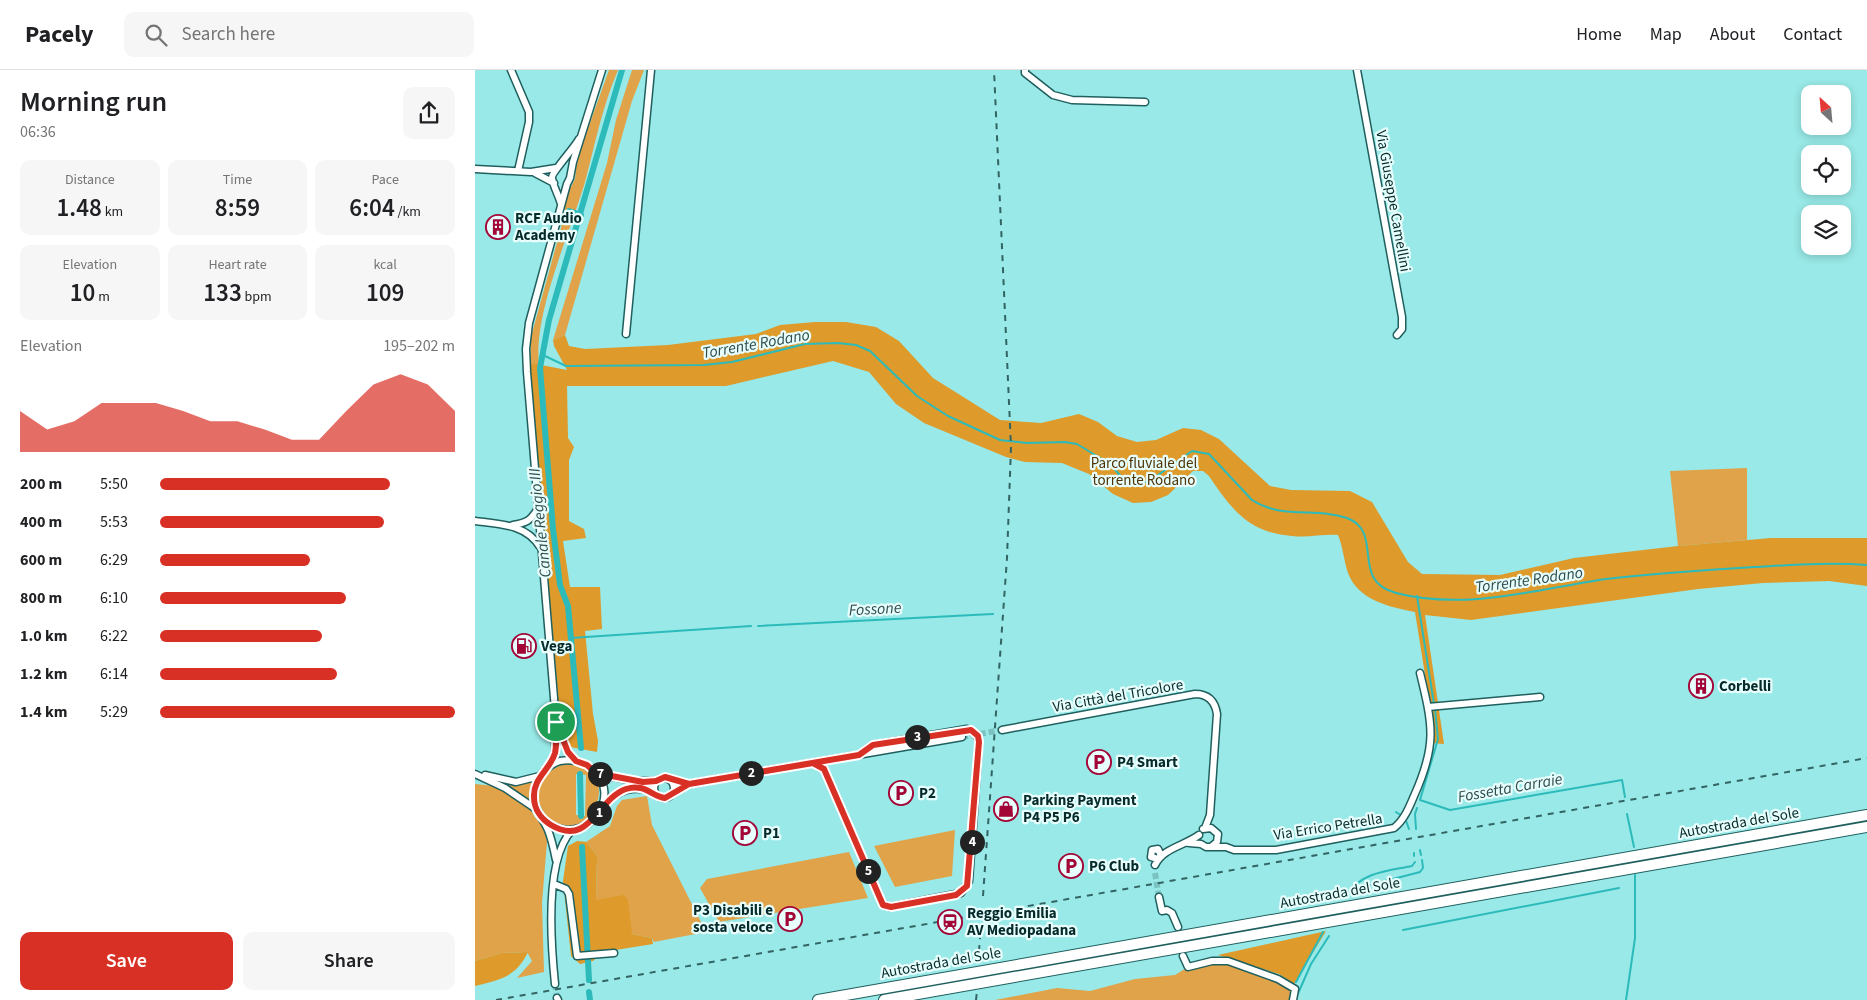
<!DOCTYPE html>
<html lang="en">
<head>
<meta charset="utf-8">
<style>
  body { margin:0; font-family:"Source Sans 3",sans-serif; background:#f6f6f6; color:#202124; height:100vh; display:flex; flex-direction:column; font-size:19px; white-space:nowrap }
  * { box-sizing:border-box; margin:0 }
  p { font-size:16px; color:#757577 }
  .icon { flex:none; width:28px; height:28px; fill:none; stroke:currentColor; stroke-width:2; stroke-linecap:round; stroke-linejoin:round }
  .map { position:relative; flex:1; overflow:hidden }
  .side { display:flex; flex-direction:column; background:#fff; width:475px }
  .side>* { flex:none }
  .needle { width:32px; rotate:334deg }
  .controls { position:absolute; left:1326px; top:15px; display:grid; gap:10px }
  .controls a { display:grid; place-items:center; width:50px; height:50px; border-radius:10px; background:#fff; box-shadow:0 2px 8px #0003; font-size:25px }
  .pin { position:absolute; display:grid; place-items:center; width:42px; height:42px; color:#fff; margin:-21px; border:2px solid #fff; border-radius:50%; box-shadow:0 1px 5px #0007 }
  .km { position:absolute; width:25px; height:25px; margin:-12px; border-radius:50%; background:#222; color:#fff; font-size:14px; line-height:25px; text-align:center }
  .round { display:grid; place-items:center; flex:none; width:52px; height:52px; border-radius:10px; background:#f6f6f6 }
  .headline { display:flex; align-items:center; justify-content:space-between; height:85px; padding:0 20px }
  h1 { font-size:28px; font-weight:600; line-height:38px }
  .figures { display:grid; grid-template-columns:repeat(3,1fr); gap:8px; height:85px; padding:5px 20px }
  .figures div { display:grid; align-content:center; border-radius:10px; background:#f6f6f6; text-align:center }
  .figures b { font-size:25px; font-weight:600 }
  .figures small { font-size:14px; font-weight:400 }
  .figures p { font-size:14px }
  .chart { height:140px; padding:10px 20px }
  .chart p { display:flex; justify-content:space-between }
  .chart svg { width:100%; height:90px; margin-top:5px; fill:#d93025; opacity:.7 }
  .button { display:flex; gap:10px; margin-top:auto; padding:10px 20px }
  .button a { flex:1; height:58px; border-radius:10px; background:#d93025; color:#fff; font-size:20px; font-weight:600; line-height:58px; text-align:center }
  .button a+a { background:#f6f6f6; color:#202124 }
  ul { padding:0 20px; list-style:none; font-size:16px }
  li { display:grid; grid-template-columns:80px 60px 1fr; align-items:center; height:38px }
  li i { height:12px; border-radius:6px; background:#d93025 }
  header { display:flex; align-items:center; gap:30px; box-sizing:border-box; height:70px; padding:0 25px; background:#fff; border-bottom:1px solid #e0e0e0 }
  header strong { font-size:24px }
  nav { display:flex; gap:28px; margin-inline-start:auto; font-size:18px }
  .search { width:350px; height:45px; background:#f6f6f6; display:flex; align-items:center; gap:12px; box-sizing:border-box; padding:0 18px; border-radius:10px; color:#757577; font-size:19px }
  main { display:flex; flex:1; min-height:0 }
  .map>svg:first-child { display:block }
</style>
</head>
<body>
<header>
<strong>Pacely</strong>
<div class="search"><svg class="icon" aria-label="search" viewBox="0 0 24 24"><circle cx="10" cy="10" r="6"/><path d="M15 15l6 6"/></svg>Search here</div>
<nav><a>Home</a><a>Map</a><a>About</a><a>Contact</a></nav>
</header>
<main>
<section class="side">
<div class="headline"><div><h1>Morning run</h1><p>06:36</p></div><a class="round"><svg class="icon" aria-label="share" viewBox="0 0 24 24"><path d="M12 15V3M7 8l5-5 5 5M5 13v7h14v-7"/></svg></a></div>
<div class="figures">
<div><p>Distance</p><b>1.48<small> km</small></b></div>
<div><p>Time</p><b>8:59</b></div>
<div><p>Pace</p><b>6:04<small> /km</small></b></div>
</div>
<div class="figures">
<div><p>Elevation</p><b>10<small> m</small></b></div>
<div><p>Heart rate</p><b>133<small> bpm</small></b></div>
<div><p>kcal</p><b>109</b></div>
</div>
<div class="chart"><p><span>Elevation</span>195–202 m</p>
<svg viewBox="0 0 160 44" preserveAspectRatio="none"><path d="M0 44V24L10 33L20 29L30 20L40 20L50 20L60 24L70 29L80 29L90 33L100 38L110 38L120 24L130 11L140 6L150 11L160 24V44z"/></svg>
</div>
<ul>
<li><b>200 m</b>5:50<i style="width:78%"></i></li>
<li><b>400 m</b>5:53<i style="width:76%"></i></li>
<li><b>600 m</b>6:29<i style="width:51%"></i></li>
<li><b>800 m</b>6:10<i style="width:63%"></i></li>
<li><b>1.0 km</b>6:22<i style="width:55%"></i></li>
<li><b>1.2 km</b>6:14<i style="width:60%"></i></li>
<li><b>1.4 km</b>5:29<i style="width:100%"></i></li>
</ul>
<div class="button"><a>Save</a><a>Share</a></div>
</section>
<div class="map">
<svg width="1392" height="930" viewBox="0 0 1392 930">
  <rect width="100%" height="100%" fill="#98e9e7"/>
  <path fill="#e0a34a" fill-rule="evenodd" d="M 134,0 L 143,0 C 127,37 120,75 110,112 C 95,163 58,244 64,295 L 55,295 L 56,267 L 89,147 L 91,126 L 100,109 L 102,89 Z
    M 157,0 L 169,0 L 157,31 L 90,265 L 78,270 L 132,93 L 141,50 Z
    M 1272,398 L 1272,470 L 1203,476 L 1195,401 Z
    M 90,694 C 155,693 114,787 73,747 C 53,728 66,700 90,694 ZM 101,704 L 111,705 L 110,746 L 101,745 Z
    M 57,712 L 55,732 L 51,729 L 59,746 L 70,759 L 72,772 L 67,833 L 69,902 L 42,908 L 57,891 L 52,882 L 27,883 L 0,891 L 0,714 L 37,718 L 34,715 Z
    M 172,726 L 177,755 L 231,862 L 179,872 L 177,868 L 157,864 L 121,830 L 122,786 L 111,772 L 135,756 L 142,736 L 147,730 Z
    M 480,760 L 477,806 L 420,817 L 399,776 Z
    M 374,782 L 393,828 L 244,852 L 225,818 L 232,809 Z
    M 743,890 L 817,916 L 818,930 L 520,930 L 582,918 L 615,921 L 660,909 L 700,905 L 713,897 Z"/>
  <path fill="#de9a2a" d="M 340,252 L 371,252 L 401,257 L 424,271 L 458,308 L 525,350 L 566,353 L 604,344 L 623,352 L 642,366 L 662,372 L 681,370 L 708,358 L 726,360 L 744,369 L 795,416 L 816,420 L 875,421 L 897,432 L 933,492 L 947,504 L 1025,505 L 1099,488 L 1203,476 L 1296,468 L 1392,468 L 1392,516 L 1354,511 L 1288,513 L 1223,519 L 996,550 L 950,545 L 969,674 L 957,673 L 955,636 L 940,542 C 914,537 883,530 873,503 C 869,491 868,477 863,465 C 848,464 832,468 817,466 C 774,463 756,439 734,406 L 728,401 L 718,401 L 693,425 L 676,432 L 658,433 L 638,424 L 614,404 L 587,393 L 550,392 L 531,387 L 449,353 L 421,334 L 394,302 L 358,291 L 251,316 L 92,316 L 93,368 L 99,377 L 94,390 L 94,451 L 109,459 L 111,468 L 88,471 L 95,517 L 125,517 L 127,559 L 110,561 L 118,644 L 123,671 L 122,682 L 95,677 L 85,650 L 55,295 L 61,294 L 92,300 L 79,276 L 78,270 L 90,265 L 94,276 L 110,279 L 193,275 L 281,264 L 305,255 Z
    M 102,771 L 111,772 L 122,786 L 121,830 L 149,825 L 153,830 L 157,864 L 177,868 L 178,874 L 128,882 L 118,891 L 105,894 L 96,886 L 88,811 L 93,776 Z
    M 851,861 L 819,914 L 804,904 L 743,885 Z
    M 53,882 C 41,907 25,910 0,916 L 0,891 L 27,883 Z"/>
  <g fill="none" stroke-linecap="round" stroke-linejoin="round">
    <path stroke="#2cbbba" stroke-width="2" d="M 68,285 L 91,296 L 229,295 L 257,292 L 330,274 L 363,273 L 381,275 L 395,281 L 442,326 L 473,346 L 525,370 L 552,373 L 590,372 L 602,374 L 635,394 L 651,412 L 664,414 L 676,410 L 717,381 L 734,384 L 777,430 C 808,450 840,437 872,448 C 910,462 874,511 921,523 C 991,541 1063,519 1131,509 C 1181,503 1229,500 1279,497 C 1316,495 1354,492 1392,495
      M 942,526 L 959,634
      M 283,556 L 518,544
      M 96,568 L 276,556
      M 960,639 L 963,669 L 945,730 L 975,740 L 1147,710 L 1150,727
      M 921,742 L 927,746
      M 1152,744 L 1159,777
      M 930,748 L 934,759
      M 941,759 L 940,744 L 942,738
      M 945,780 L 946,785
      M 939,783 L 939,786
      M 887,821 L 895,815 L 945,802 L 948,798 L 947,790
      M 871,825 C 887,802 912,801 937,796 L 940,792
      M 928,860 L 1144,818
      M 821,912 L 848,862
      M 821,928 L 836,894 L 854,866
      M 1151,930 L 1160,868 L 1160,805"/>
    <path stroke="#2cbbba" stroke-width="6" d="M 94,141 L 106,145
      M 106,678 L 93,536 L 85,515 L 78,459 L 65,298 L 74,250 L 147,0
      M 105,704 L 106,746
      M 107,777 L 114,910
      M 114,922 L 115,930"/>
    <path stroke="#7bc3c1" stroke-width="6" stroke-dasharray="6 3" stroke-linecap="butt" d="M 487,667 L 527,660
      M 680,803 L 684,827
      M 80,914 L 82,928"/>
    <defs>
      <path id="minor" d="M 36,0 L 54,42 L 54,52 L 43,101
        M 550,0 L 550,3 L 578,25 L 597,30 L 670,32
        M 882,0 L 927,247 L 927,259 L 922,265
        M 0,99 L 56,102 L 81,98
        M 60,103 L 79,113
        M 86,134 C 84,126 78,116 77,108 C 76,103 100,77 104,69
        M 151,264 L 176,0
        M 0,451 C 24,454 51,454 65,477
        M 38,455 C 51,453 55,451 62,440
        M 953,637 L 1065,627
        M 82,657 L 93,682 L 101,691
        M 527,660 L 720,624 C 733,624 740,631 742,644 L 735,745 L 730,758
        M 338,693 L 349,699 L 408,835 L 415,837 L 486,823 L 494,811 L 504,672 L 501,664 L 492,659 L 398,675 L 384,685
        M 73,697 L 80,684 L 81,652 L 52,302 L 51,279 L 54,253 L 92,114 L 95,108 L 98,92 L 127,0
        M 121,703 L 158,711 L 181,711
        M 0,704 L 30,718 L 61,739
        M 10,705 L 41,712 L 65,706
        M179 718a10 10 0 1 1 20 0a10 10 0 1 1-20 0Z
        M 199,723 L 214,714 L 487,667
        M 128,735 C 144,719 159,715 180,722
        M 69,750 C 108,783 153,725 115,697 C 106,691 95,689 85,691 C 73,695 63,705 60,718 C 55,735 67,746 73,760 C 77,770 79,780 81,790
        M 728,759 L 736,758 L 743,764 L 742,772 L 737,776
        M 714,773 L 726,774 L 731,777 L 751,777 L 759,780 L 801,780 L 919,758 C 929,750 934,738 939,726 C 962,675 958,656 945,603
        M 683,789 L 676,787 L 677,780 L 683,779 L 686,786
        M 680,795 C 688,778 709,776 724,765
        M 79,814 L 91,819 L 94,824 L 102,886 L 139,883
        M 684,827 L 687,841 L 692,840 L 697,843 L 703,857
        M 708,886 L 713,897 L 737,891 L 753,891 L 803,909 L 820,919 L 818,930
        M 80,914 C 76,875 69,790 97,760
        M 82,928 L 83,930"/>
      <path id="highway" d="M 343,930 L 1392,745
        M 409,930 L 1392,757"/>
    </defs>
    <use href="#minor" stroke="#1f5f5e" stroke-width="9"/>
    <use href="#highway" stroke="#1f5f5e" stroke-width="12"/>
    <use href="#minor" stroke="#fff" stroke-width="6"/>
    <use href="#highway" stroke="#fff" stroke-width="10"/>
    <path stroke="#336464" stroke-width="2" stroke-dasharray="6 6" stroke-linecap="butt" d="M 508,826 L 532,488 L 536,377 L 519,0
      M 503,893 L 505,868
      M 21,930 L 1392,688
      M 501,930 L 502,921"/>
  </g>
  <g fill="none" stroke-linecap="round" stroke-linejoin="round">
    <defs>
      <path id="route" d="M 81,652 C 81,662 82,674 80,683 C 75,700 58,708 59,727 C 59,739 66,749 76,755 C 115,778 122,729 151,719 C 170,713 176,726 190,728 L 214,714 L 384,685 L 398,675 L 496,660 L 503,666 L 504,672 L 492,816 L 481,825 L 416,837 L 408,835 L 349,699 L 338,693 L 214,714 L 190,707 L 181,711 L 168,712 L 121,703 L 112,695 L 101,691 L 93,682 L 81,652"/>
    </defs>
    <use href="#route" stroke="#fff" stroke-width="10"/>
    <use href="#route" stroke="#d93025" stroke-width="6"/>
  </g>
  <defs>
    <symbol id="building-ring" viewBox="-11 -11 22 22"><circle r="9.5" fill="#e7fefd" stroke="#a30537" stroke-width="1.5"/><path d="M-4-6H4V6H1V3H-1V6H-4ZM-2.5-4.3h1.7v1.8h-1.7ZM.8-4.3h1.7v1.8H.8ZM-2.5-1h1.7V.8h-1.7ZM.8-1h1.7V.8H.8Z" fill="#a30537"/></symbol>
    <symbol id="fuel-ring" viewBox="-11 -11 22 22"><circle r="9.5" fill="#e7fefd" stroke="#a30537" stroke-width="1.5"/><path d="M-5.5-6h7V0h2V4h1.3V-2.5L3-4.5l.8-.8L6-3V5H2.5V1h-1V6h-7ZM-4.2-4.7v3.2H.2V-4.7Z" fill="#a30537"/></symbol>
    <symbol id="parking-ring" viewBox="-11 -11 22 22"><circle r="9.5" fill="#e7fefd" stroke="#a30537" stroke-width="1.5"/><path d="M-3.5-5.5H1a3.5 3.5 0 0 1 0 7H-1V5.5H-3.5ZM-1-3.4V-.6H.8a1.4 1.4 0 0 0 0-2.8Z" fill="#a30537"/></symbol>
    <symbol id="shop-ring" viewBox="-11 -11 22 22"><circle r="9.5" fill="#e7fefd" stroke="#a30537" stroke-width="1.5"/><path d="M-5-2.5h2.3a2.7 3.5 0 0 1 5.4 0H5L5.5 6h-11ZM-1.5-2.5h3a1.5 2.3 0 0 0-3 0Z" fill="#a30537"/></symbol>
    <symbol id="station-ring" viewBox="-11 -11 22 22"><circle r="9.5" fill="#e7fefd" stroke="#a30537" stroke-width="1.5"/><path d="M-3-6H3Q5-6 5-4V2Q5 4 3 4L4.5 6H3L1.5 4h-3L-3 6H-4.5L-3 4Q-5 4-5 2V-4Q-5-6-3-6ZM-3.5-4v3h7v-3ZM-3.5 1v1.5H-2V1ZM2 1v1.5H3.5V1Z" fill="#a30537"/></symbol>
  </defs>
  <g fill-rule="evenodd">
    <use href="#building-ring" x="9" y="143" width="28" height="28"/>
    <use href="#fuel-ring" x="35" y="562" width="28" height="28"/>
    <use href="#building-ring" x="1212" y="602" width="28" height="28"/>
    <use href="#parking-ring" x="610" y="678" width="28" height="28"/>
    <use href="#parking-ring" x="412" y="709" width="28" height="28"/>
    <use href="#shop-ring" x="517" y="725" width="28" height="28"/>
    <use href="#parking-ring" x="256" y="749" width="28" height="28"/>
    <use href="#parking-ring" x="582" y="782" width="28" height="28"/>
    <use href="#parking-ring" x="301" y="835" width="28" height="28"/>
    <use href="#station-ring" x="461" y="838" width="28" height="28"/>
  </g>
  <g text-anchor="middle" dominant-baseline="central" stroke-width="4.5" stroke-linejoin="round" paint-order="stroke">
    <g font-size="15" fill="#062a2a" stroke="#e7fefd">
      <text transform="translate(918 131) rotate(80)">Via Giuseppe Camellini</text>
      <text transform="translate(643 626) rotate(-10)">Via Città del Tricolore</text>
      <text transform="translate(1264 753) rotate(-10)">Autostrada del Sole</text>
      <text transform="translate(853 757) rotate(-9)">Via Errico Petrella</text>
      <text transform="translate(865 823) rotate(-10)">Autostrada del Sole</text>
      <text transform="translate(466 893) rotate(-10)">Autostrada del Sole</text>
    </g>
    <g font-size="15" font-weight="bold" fill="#062a2a" stroke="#e7fefd" text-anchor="start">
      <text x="40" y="148">RCF Audio<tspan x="40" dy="17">Academy</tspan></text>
      <text x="66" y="576">Vega</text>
      <text x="1244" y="616">Corbelli</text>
      <text x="642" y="692">P4 Smart</text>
      <text x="444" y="723">P2</text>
      <text x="548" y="730">Parking Payment<tspan x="548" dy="17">P4 P5 P6</tspan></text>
      <text x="288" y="763">P1</text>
      <text x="614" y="796">P6 Club</text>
      <text x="298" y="840" text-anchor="end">P3 Disabili e<tspan x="298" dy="17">sosta veloce</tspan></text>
      <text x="492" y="843">Reggio Emilia<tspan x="492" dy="17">AV Mediopadana</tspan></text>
    </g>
    <g font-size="15" fill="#4f3306" stroke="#e7fefd">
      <text x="669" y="393">Parco fluviale del<tspan x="669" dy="17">torrente Rodano</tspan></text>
    </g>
    <g font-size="16" font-style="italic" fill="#304c4c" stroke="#e7fefd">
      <text transform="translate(281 274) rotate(-10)">Torrente Rodano</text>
      <text transform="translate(65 453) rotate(-96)">Canale Reggio III</text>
      <text transform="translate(1054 510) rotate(-8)">Torrente Rodano</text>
      <text transform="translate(400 539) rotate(-3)">Fossone</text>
      <text transform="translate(1035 718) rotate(-10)">Fossetta Carraie</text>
    </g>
  </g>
</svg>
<div class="controls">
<a><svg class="needle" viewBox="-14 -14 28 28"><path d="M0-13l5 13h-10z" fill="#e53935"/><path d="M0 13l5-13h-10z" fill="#757577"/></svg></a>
<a><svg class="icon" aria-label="locate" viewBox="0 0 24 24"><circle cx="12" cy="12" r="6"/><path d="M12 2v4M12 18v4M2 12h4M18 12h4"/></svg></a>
<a><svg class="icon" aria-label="layers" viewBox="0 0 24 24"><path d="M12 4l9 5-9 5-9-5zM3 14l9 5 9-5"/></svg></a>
</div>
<div class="pin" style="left:81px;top:652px;background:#1e9e55"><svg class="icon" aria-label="arrive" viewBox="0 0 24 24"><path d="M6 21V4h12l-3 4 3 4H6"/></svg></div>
<b class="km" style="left:124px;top:743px">1</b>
<b class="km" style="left:276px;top:703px">2</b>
<b class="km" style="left:442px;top:667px">3</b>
<b class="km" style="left:497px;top:772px">4</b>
<b class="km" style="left:393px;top:801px">5</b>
<b class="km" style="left:125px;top:704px">7</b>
</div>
</main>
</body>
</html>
